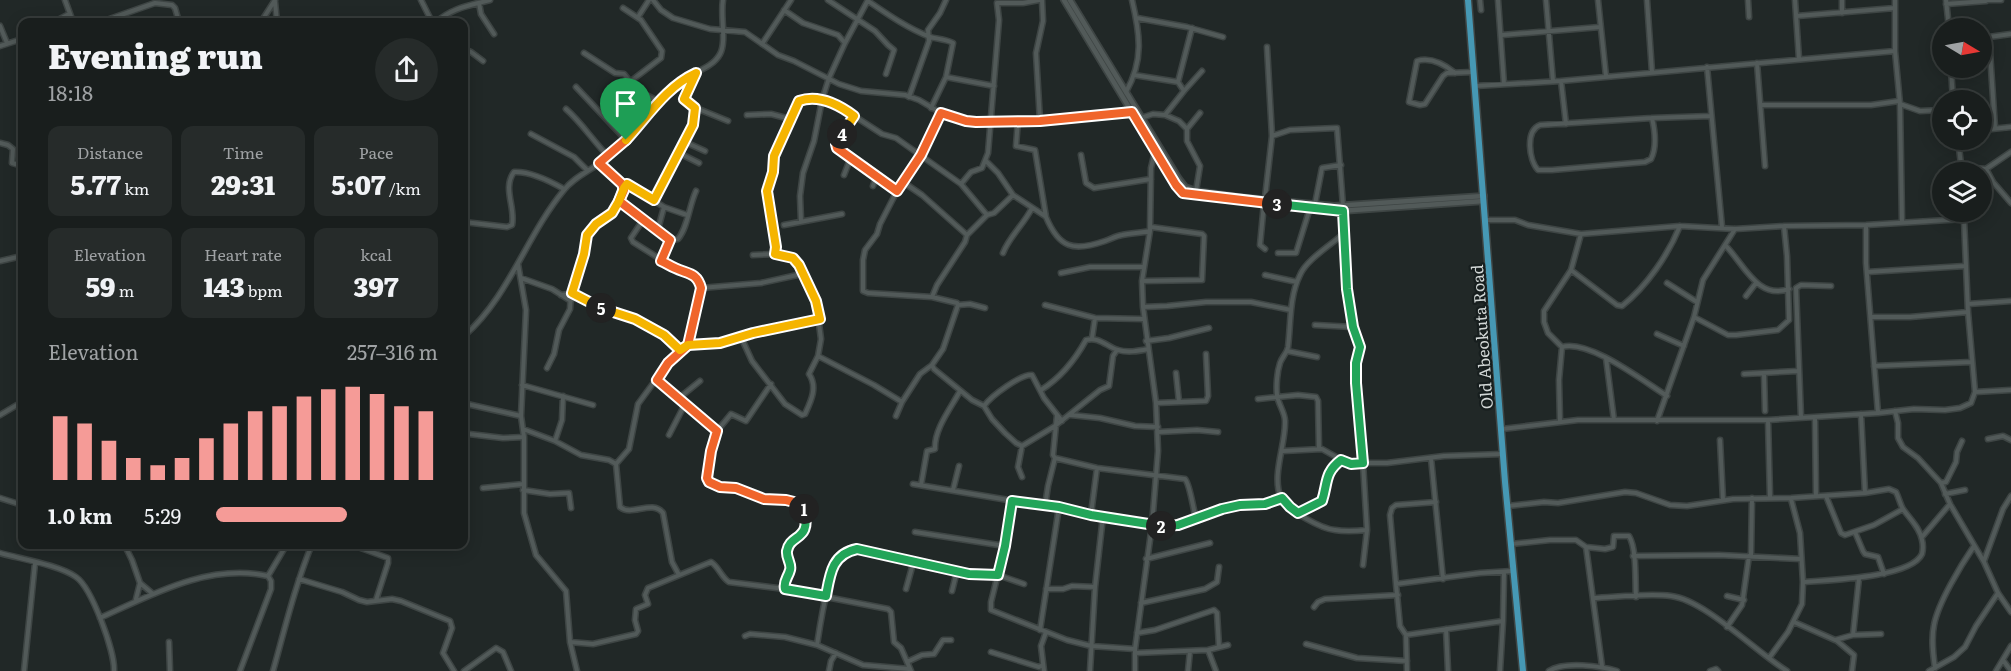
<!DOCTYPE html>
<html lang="en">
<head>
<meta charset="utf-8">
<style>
  body { margin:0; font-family:Literata,serif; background:#262b2a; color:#f1f3f6; height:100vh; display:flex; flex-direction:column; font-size:22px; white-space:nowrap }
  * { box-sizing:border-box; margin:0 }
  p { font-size:20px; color:#9fa2a4 }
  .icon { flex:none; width:33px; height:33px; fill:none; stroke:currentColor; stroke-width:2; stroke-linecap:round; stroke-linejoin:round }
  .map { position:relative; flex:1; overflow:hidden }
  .panel { position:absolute; left:18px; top:18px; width:450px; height:531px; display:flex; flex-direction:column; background:#191e1d; border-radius:12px; box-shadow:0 3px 15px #0003,0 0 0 2px #373c3b }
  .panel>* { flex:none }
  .needle { width:39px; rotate:100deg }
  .buttons { position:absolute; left:1932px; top:18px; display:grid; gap:12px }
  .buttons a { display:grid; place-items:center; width:60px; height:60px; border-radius:50%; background:#191e1d; box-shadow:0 3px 15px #0003,0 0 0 2px #373c3b; font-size:30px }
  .pin { position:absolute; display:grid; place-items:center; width:51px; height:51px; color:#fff; margin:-62px -26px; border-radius:50% 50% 50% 0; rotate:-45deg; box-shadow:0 0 6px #0007 }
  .pin .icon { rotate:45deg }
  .km { position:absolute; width:30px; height:30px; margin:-15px; border-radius:50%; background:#222; color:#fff; font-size:16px; line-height:30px; text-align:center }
  .round { display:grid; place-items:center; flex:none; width:63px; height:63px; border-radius:32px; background:#262b2a }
  .head { display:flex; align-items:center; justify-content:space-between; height:102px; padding:0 30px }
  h1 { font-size:33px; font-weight:800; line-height:45px }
  .figures { display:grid; grid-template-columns:repeat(3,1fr); gap:9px; height:102px; padding:6px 30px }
  .figures div { display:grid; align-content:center; border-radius:12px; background:#262b2a; text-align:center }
  .figures b { font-size:26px; font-weight:800 }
  .figures small { font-size:16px; font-weight:400 }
  .figures p { font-size:16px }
  .chart { height:168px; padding:12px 30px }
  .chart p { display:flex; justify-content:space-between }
  .chart svg { width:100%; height:108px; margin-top:6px; stroke:#f59b97; stroke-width:6 }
  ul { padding:0 30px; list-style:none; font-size:20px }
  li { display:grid; grid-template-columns:96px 72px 1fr; align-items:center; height:45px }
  li i { height:15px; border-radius:8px; background:#f59b97 }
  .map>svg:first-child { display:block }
</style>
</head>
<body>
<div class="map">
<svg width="2011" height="671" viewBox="0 0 2011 671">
  <rect width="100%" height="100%" fill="#212827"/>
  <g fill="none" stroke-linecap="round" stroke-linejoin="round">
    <defs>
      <path id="minor" d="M 65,0 L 73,22
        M 421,0 L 432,22
        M 653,0 L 661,10 L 673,18 L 710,29 L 745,32 L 778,55 L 794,61 L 839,84 L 861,91 L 905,95 L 919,100 L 941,113 L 966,121 L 1040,121 L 1132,112
        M 828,0 L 875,31 L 888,45 L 894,50 L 886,74
        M 1480,0 L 1481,10
        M 1498,0 L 1504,84
        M 1546,0 L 1553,81
        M 1598,0 L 1606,76
        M 1647,0 L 1652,72
        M 1748,0 L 1749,17
        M 1795,0 L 1799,59
        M 1842,0 L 1842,13
        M 1895,0 L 1895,51 L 1900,104 L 1902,222
        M 1946,0 L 1949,28
        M 1986,0 L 2001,0
        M 868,1 C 887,14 907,28 930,37 C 937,39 946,39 953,43 L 946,77 L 931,108
        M 275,2 L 277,22
        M 479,3 L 481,14 L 494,34
        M 1946,4 L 1986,1
        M 623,8 L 641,20 L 662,51 L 661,58 L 631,81
        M 784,10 L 803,23 L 838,35 L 844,42
        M 1797,16 L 1895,8
        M 638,17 L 649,0
        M 1137,18 L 1187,27 L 1223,37
        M 54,22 L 69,14
        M 101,22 L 155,3 L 172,5 L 175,8 L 179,22
        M 261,22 L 275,0
        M 436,22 C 454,7 468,6 490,0
        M 0,26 L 7,43
        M 1502,35 L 1600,27
        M 1982,38 L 1989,37
        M 762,44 L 791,0
        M 0,46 L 22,39
        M 464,49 L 471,52 L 483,61
        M 584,53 L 615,73 L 624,74 L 638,91 L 660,102
        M 1757,63 L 1765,166
        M 1707,67 L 1722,227
        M 1951,68 L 1953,100
        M 1455,73 C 1444,64 1430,57 1417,61 L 1409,102 L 1420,105 L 1425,104 L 1443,76 L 1447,73 L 1474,72
        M 1134,75 L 1178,82 L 1184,91 L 1165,115 L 1153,114 L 1141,118
        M 946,77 L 994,86
        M 1561,81 L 1566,124
        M 1178,82 L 1192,28
        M 1475,86 L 1561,81 L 1895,51
        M 576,87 L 626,140
        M 1184,91 L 1202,71
        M 1126,92 C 1144,60 1140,34 1132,0
        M 909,97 L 929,41 L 928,30 L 940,13 L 946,0
        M 1900,104 L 1920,111 L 1942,110
        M 1761,105 L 1871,105 L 1899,101
        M 696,108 L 728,121
        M 566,109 C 582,123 593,141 608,156
        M 941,113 L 921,155 L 897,191 L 880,224 L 877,234 L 865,250 L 863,260 L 863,291 L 868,293 L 932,297 L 957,303 L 958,305 L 970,304 L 985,308
        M 747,115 L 771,114 L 790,119
        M 1165,115 L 1179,121 L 1187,129
        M 854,116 L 836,144 L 837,148 L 897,191
        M 1652,118 C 1655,131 1657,147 1651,159 L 1645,162 L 1552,170 L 1538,170 C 1529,160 1525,131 1540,125 L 1652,118 L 1711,116
        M 1018,120 L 1016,146 L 1035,150 L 1046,217 C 1059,248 1073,252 1105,241 C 1111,239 1116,236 1122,235 C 1132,233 1141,233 1150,231 L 1151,168 L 1155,151
        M 1040,121 L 1036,53 L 1043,21 L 1042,0
        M 1995,128 L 1989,37 L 2011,34
        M 1982,130 L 2011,127
        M 531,134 L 574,157 L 587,170
        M 1272,136 L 1290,130 L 1337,128 L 1343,206
        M 1958,140 L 1962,172
        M 685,142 L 705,151
        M 0,143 L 8,145 L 13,149 L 12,163 L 22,166
        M 679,153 L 699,163
        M 1081,155 L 1086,183 L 1094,188 L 1151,179
        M 986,161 L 998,173 L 1013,195 L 1045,216
        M 1961,167 L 1986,169 L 2011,152
        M 1986,169 L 1993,182 L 2011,203
        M 844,175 L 851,157
        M 903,182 L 922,195 L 967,235
        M 622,184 L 630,186 L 664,207 L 687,215
        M 961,184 L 971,172 L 982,168 L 988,153 L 999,20 L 997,3 L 1023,3 L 1039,0
        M 873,186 L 876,177
        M 1196,191 L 1200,166 L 1187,141 L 1187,129 L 1200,113
        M 1265,198 L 1272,136 L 1267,47
        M 654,200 L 693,125 L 695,108 L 684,99 L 697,73
        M 619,201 L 670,240 L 661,261
        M 1264,203 L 1260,245 L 1265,249
        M 1315,204 L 1322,168 L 1341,165
        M 1343,211 L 1347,286 L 1353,327 L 1360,347 L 1356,363 L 1356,383 L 1363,463 L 1387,463 L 1444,456 L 1503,454
        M 643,220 L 631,238 L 633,242 L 676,269 L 693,274 L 699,282 L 700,295 L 688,345
        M 1486,220 L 1515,220 L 1528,225 L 1581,234 L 1680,226 L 1735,229 L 1784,226 L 1866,225 L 1964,219 L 1963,212
        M 801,221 L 800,196 L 803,173 L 814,141 L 822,100 L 829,78 L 845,43 L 868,0
        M 464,222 L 507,227 L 512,225 C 516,208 502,188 514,172 C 531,171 550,181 564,189
        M 784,225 L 842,214
        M 1866,225 L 1866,263 L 1878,413
        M 658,229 L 664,207
        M 1343,234 C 1331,245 1306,260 1300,275 C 1289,297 1291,323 1288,347 C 1287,353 1282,357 1280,363 C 1277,372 1276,386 1277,395 C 1278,404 1285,412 1285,421 C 1286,444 1271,476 1281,498 C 1288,511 1322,529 1335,530 C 1346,532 1357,531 1367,530
        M 670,240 L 678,239 C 688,227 689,206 696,191
        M 1725,245 C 1744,264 1757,300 1789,289
        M 1003,253 C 1009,237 1024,224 1032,208
        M 1278,253 L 1296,253 L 1310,208
        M 753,255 L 775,254 L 776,251 L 767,191 L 773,172 L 774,156 L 796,105 L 803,100 L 831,101 L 882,134 L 896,138 L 961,184 L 987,215 L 994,213 L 1013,195
        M 0,261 L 22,256
        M 518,264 L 526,310 L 521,416 L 524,437 L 524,513 L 536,555 L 566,591 L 570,642 L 577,671
        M 1571,270 L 1617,305 L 1622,306 C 1647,286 1668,255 1680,226
        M 1867,272 L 1965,266
        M 1061,273 L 1090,267 L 1144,267
        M 1265,275 L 1297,282
        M 521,278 L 552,289 L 571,301
        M 1142,281 L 1202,280 L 1204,236 L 1202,234 L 1151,227
        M 1667,283 L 1697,302
        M 701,288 L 761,283 L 802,274
        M 561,295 C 581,291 588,303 605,310 C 614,314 624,315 633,319 C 650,325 668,337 680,350
        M 1746,296 L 1756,283
        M 932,297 L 937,285 L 965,242 L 967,235 L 987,215
        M 1968,304 L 2011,301
        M 1045,305 L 1095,318 L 1143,319
        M 1143,307 L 1167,306 L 1206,302 L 1251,302 L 1291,310
        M 1694,317 L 1728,335 L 1736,335 L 1778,330 L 1789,320 L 1787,256 L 1784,226
        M 1871,317 L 1910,317 L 1968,312 L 1964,219
        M 1315,325 L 1353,327
        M 1657,334 L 1684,346
        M 464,336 C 509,297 526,236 564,190 C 573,178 587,172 600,163 C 609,156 619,147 627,139 C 645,121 659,99 679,82 C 692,72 712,69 720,54 C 727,41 720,16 723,0
        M 741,337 L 752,361 L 785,404 L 802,415 L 805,414 C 811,401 818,387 809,374 L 818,356 L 821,339 L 816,301 L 809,283 L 793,258 L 775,254
        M 1092,338 L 1095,318
        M 1146,341 L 1169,338 L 1209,328
        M 1562,347 C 1589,339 1643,381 1667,396
        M 1287,351 L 1317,357
        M 818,356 L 874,385 L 902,402
        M 1606,358 L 1614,420
        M 932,365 L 934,369 L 972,400 L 984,406 L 992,419 L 1005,433 L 1016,443 L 1022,446
        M 1874,366 L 1972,362
        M 547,368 L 554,354 L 559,330 L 570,309 L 571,293 L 584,254 L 587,235 L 596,224 L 612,213 L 624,190 L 622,184 L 599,163
        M 1176,373 L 1179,402
        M 1744,374 L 1798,371
        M 1764,374 L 1765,411
        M 657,380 L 717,431 L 711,451 L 707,478 L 709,482 C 718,486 726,486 736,488 C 745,490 753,496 762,499 C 776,502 792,497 803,506 C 812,544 788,534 787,552 C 787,559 792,564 790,571 C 788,578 783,581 785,589
        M 522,385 L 593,405
        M 1041,390 C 1062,377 1075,360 1086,340 C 1099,336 1107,347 1118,350 C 1128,353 1138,351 1148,349
        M 1975,392 L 2011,390
        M 679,398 L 700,381
        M 1258,399 L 1298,395 L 1316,397 L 1318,401 L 1319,449
        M 1156,403 L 1206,401 L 1208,396 L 1206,354
        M 467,404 L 521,416
        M 984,406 C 991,396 1021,374 1032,375 L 1044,398 L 1062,421
        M 1895,411 L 1898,423 L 1898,438 L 1903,447 L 1918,458 L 1941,483 L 1950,504 L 1984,562 L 1998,593 L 2011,612
        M 1861,414 L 1865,493
        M 0,415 L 22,402
        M 1057,415 L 1053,455 L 1055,458 L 1097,468 L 1185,479 C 1190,484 1193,509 1196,518
        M 1071,415 L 1100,418 L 1135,426 L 1158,427
        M 896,416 L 902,402 L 920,374 L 932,365 L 943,349 L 958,305
        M 1801,418 L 1796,288 L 1801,285 L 1831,286
        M 1815,418 L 1816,496
        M 1768,420 L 1770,497
        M 1657,421 L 1694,317 L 1703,280 L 1735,229
        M 1560,422 L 1559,380 L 1562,347 L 1548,333 L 1544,322 L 1544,311 L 1571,270 L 1581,234
        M 523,429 L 555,441 L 581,455 L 609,460 L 616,464
        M 1502,429 L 1578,420 L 1768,420 L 1878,413 L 1914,409 L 1945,410 L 1960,408 L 1971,403 L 1975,392 L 1968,312
        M 717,431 L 731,414 L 746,421 L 771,384
        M 1158,432 L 1197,430 L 1218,432
        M 469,434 L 503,438 L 524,437
        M 669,435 L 685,404
        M 1988,439 L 2003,436 L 2011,440
        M 1720,440 L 1723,500
        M 555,441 L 562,420 L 563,396
        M 1283,451 L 1322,449 L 1347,463 L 1363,463 L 1367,530 L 1363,565
        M 1431,458 L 1443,579
        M 616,464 L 629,449 L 638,404 L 668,363 L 688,345 L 720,343 L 753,333 L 820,319
        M 616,464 L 620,507 C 632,517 652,499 663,513 L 672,562 L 679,575
        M 1022,477 L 1018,467 L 1022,446 L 1055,426 L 1100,390 L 1109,386 L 1113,356 L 1117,350
        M 1941,483 L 1946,482 L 1956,462 L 1957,452 L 1962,441
        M 913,484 L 1163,526 L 1178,525 L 1222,509 L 1240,505 L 1265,504 L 1282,498
        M 921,485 L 927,451 L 935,449 C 934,429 951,408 960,391
        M 483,488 L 524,484
        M 523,490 L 550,494 L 569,493 L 571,508
        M 953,490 L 959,466
        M 1945,494 L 1965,490
        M 1826,496 L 1841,533 L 1845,535 L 1874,525 L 1903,509
        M 0,498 L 22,505
        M 1012,501 L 1005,546 L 991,602 L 991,610 L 1067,640 L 1091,646 L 1135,649
        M 1436,502 L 1396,505 L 1392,508 L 1390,515 L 1396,584 L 1480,573 L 1513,571
        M 1045,506 L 1048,486 L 1055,458
        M 1508,506 L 1544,502 L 1558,503 L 1625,492 L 1636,493 L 1670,505 L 1687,506 L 1733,499 L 1791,498 L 1865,493 L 1889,489 L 1896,492 C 1899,498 1900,504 1903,509 C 1910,519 1920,528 1922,540 C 1923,544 1923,550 1922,554 C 1911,578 1827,580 1803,582
        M 1298,513 L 1322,501 L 1329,472 L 1341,460
        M 1091,514 L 1097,468
        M 915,532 L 1005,546
        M 1855,532 L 1863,551 L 1865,554 L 1878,557 L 1884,574
        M 1922,537 L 1950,504
        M 124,544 L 132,560 L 140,583 L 136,599
        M 350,544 L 388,558 L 388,563 L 376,600
        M 1511,544 L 1550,540 L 1576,540 L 1586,547 L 1605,549 L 1613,547 L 1614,536 L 1629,536 C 1637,549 1635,581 1636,597
        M 1586,547 L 1602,666
        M 0,553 C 21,559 59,565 76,577 C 92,588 115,652 114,671
        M 1633,556 L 1719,555 L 1801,559
        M 1751,556 L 1752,498
        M 1146,559 L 1210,543
        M 1984,561 L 2003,509 L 2011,496
        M 268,576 L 287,544
        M 299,579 L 342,592 L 359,600 L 367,602 L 392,599 L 401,601 L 450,621 L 452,628 L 443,653 L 454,671
        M 140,583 L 153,594
        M 1396,584 L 1400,626 L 1406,635 L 1407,671
        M 906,589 L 914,560
        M 1046,589 L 1063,589 L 1072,586 L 1095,587
        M 952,591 L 957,571
        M 1727,596 L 1744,600
        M 1593,598 C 1617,597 1648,593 1671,596 C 1705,600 1756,652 1787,671
        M 1141,603 L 1205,589 L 1217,582 L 1219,567
        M 1314,607 L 1318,602 L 1325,599 L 1398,595
        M 100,618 C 153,594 209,563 268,576
        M 1794,622 L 1835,640 L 1853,635 L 1881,634
        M 1727,627 L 1742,605 L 1749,556
        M 1446,629 L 1448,671
        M 1040,630 L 1059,507
        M 1137,633 L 1155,630 L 1214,610 L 1217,613 L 1219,647
        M 1406,635 L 1503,621
        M 1853,635 L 1859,578
        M 745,636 L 750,634 L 785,637 L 817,645 L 863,665 L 909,669
        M 1836,640 L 1854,655 L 1852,671
        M 169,642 L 170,671
        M 570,642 L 593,644 L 636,634 L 638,631 L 635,620 L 636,609 L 648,604 L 645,595 L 648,588 L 711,562 C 719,567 721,577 729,582 L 785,589 L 888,609 L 891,612 L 894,642 L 901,648 L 911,671
        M 1306,644 L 1357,658 L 1407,661
        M 817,645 C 820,625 828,570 840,556 C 844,551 851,550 857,549 L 969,574 L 998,575 L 1024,584
        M 1208,650 L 1216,671
        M 991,652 L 1039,667 L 1043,665
        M 1135,653 L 1208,650 L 1228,645
        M 1769,658 L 1788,632 L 1802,604 L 1803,582 L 1800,533 L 1791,499
        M 2003,660 L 2011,671
        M 907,662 L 922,655 L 934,654 L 943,640 L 951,640
        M 1935,668 C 1933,654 1931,639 1934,625 C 1938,603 1961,565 1974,546
        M 24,671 L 35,563
        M 240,671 L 271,589 L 271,581 L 268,576
        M 273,671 C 285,628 295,586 312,544
        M 464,671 L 496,648 L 503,652 L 511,671
        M 829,671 L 831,661 L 836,653
        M 1044,671 L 1041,646 L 1046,632
        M 1090,671 L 1095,587 L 1103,516
        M 1135,671 L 1135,649 L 1152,525 L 1158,451 L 1156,403 L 1143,307 L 1142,281 L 1150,231
        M 1188,671 L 1190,651
        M 1500,671 L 1503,621 L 1504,572
        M 1549,671 C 1564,661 1601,666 1617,671
        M 1710,671 L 1716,669 L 1718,671
        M 1929,671 L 1954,657 L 1965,647 L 1976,626 L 1998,593
        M 1996,671 L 2011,646"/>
      <path id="tertiary" d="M 1064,0 L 1176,185 L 1183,193 L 1188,195 L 1340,211 L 1484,201
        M 1070,0 L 1179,179 L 1185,187 L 1196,191 L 1238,197 L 1334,206 L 1484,196"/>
      <path id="trunk" d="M 1468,0 L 1505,482 L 1523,671"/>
    </defs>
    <use href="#minor" stroke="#3e4544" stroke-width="7"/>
    <use href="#tertiary" stroke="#3e4544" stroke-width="8"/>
    <use href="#trunk" stroke="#3e4544" stroke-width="9"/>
    <use href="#minor" stroke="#525a59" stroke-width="4"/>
    <use href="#tertiary" stroke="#525a59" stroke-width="4.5"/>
    <use href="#trunk" stroke="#4698b4" stroke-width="6"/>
  </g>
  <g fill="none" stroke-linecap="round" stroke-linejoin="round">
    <defs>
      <path id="split-1" d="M 626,140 L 599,163 L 622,184 L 624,190 L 619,201 L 670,240 L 661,261 C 666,263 670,266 675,268 C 687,274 697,272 701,288 L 688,345 L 668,363 L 657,380 L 717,431 L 711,451 L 707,478 L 709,482 L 720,487 L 736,488 L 764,499 L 786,500 L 802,504 L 804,509"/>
      <path id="split-2" d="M 804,509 C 812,542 790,533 787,551 C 786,558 792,564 790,570 C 788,578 783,581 785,589 L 826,596 C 830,574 832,554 857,549 L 969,574 L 998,575 L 1005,546 L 1012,501 L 1059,507 L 1091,515 L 1161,526"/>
      <path id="split-3" d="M 1161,526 L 1178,525 L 1222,509 L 1240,505 L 1265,504 L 1282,498 L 1290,507 L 1298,513 L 1322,501 C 1328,483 1324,473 1341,460 L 1351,464 L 1363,463 L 1356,383 L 1356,363 L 1360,347 L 1353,327 L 1347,289 L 1343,211 L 1277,204"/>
      <path id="split-4" d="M 842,134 L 836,144 L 837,148 L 897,191 L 921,155 L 941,113 L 966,121 L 976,122 L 1040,121 L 1132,112 L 1176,185 L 1183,193 L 1277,204"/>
      <path id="split-5" d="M 601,308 L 635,319 L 664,335 L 680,350 L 688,345 L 720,343 L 753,333 L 820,319 L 816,301 L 799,265 L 793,258 L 775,254 L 776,247 L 767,191 L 773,172 L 774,156 L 799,101 C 819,94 838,104 854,116 L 842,134"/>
      <path id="split-6" d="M 601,308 L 572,293 L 584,254 L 587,235 L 596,224 L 612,213 L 619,201 L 624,188 L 627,184 L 654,200 L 693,125 L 695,108 L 684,99 L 696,73 C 666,87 648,116 626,140"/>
    </defs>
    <use href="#split-1" stroke="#fff" stroke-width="12"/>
    <use href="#split-2" stroke="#fff" stroke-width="12"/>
    <use href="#split-3" stroke="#fff" stroke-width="12"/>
    <use href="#split-4" stroke="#fff" stroke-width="12"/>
    <use href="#split-5" stroke="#fff" stroke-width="12"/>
    <use href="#split-6" stroke="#fff" stroke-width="12"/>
    <use href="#split-1" stroke="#f0652b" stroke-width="8"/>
    <use href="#split-2" stroke="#22a559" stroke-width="8"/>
    <use href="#split-3" stroke="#22a559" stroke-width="8"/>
    <use href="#split-4" stroke="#f0652b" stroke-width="8"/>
    <use href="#split-5" stroke="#f5b400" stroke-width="8"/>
    <use href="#split-6" stroke="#f5b400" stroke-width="8"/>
  </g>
  <g text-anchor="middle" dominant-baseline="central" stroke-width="4.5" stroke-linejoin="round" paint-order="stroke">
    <g font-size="16" fill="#d3d8d7" stroke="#171e1e">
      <text transform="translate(1481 337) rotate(-94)">Old Abeokuta Road</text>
    </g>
  </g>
</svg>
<div class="buttons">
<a><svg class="needle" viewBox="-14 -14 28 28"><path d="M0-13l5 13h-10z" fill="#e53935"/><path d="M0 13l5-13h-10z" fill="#9fa2a4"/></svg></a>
<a><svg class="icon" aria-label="locate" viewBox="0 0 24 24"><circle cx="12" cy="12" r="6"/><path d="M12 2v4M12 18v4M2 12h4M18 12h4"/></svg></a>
<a><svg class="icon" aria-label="layers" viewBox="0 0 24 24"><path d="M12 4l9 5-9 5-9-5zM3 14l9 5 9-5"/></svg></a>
</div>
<div class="pin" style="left:626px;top:140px;background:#1e9e55"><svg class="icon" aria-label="arrive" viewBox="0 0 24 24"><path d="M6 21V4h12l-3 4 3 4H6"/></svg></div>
<b class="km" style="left:804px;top:509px">1</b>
<b class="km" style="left:1161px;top:526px">2</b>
<b class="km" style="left:1277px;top:204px">3</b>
<b class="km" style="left:842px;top:134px">4</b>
<b class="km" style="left:601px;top:308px">5</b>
<section class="panel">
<div class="head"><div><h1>Evening run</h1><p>18:18</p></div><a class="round"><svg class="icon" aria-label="share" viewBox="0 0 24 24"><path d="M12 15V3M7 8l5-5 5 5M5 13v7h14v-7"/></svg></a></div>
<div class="figures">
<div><p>Distance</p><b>5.77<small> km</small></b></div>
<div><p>Time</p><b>29:31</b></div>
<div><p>Pace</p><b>5:07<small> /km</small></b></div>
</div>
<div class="figures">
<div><p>Elevation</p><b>59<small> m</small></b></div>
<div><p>Heart rate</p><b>143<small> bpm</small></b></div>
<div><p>kcal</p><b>397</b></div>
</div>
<div class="chart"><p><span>Elevation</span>257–316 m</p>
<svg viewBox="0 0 160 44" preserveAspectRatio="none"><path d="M5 44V18M15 44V21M25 44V28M35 44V35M45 44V38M55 44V35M65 44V27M75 44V21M85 44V16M95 44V14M105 44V10M115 44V7M125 44V6M135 44V9M145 44V14M155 44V16"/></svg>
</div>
<ul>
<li><b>1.0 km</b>5:29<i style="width:59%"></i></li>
</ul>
</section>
</div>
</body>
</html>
